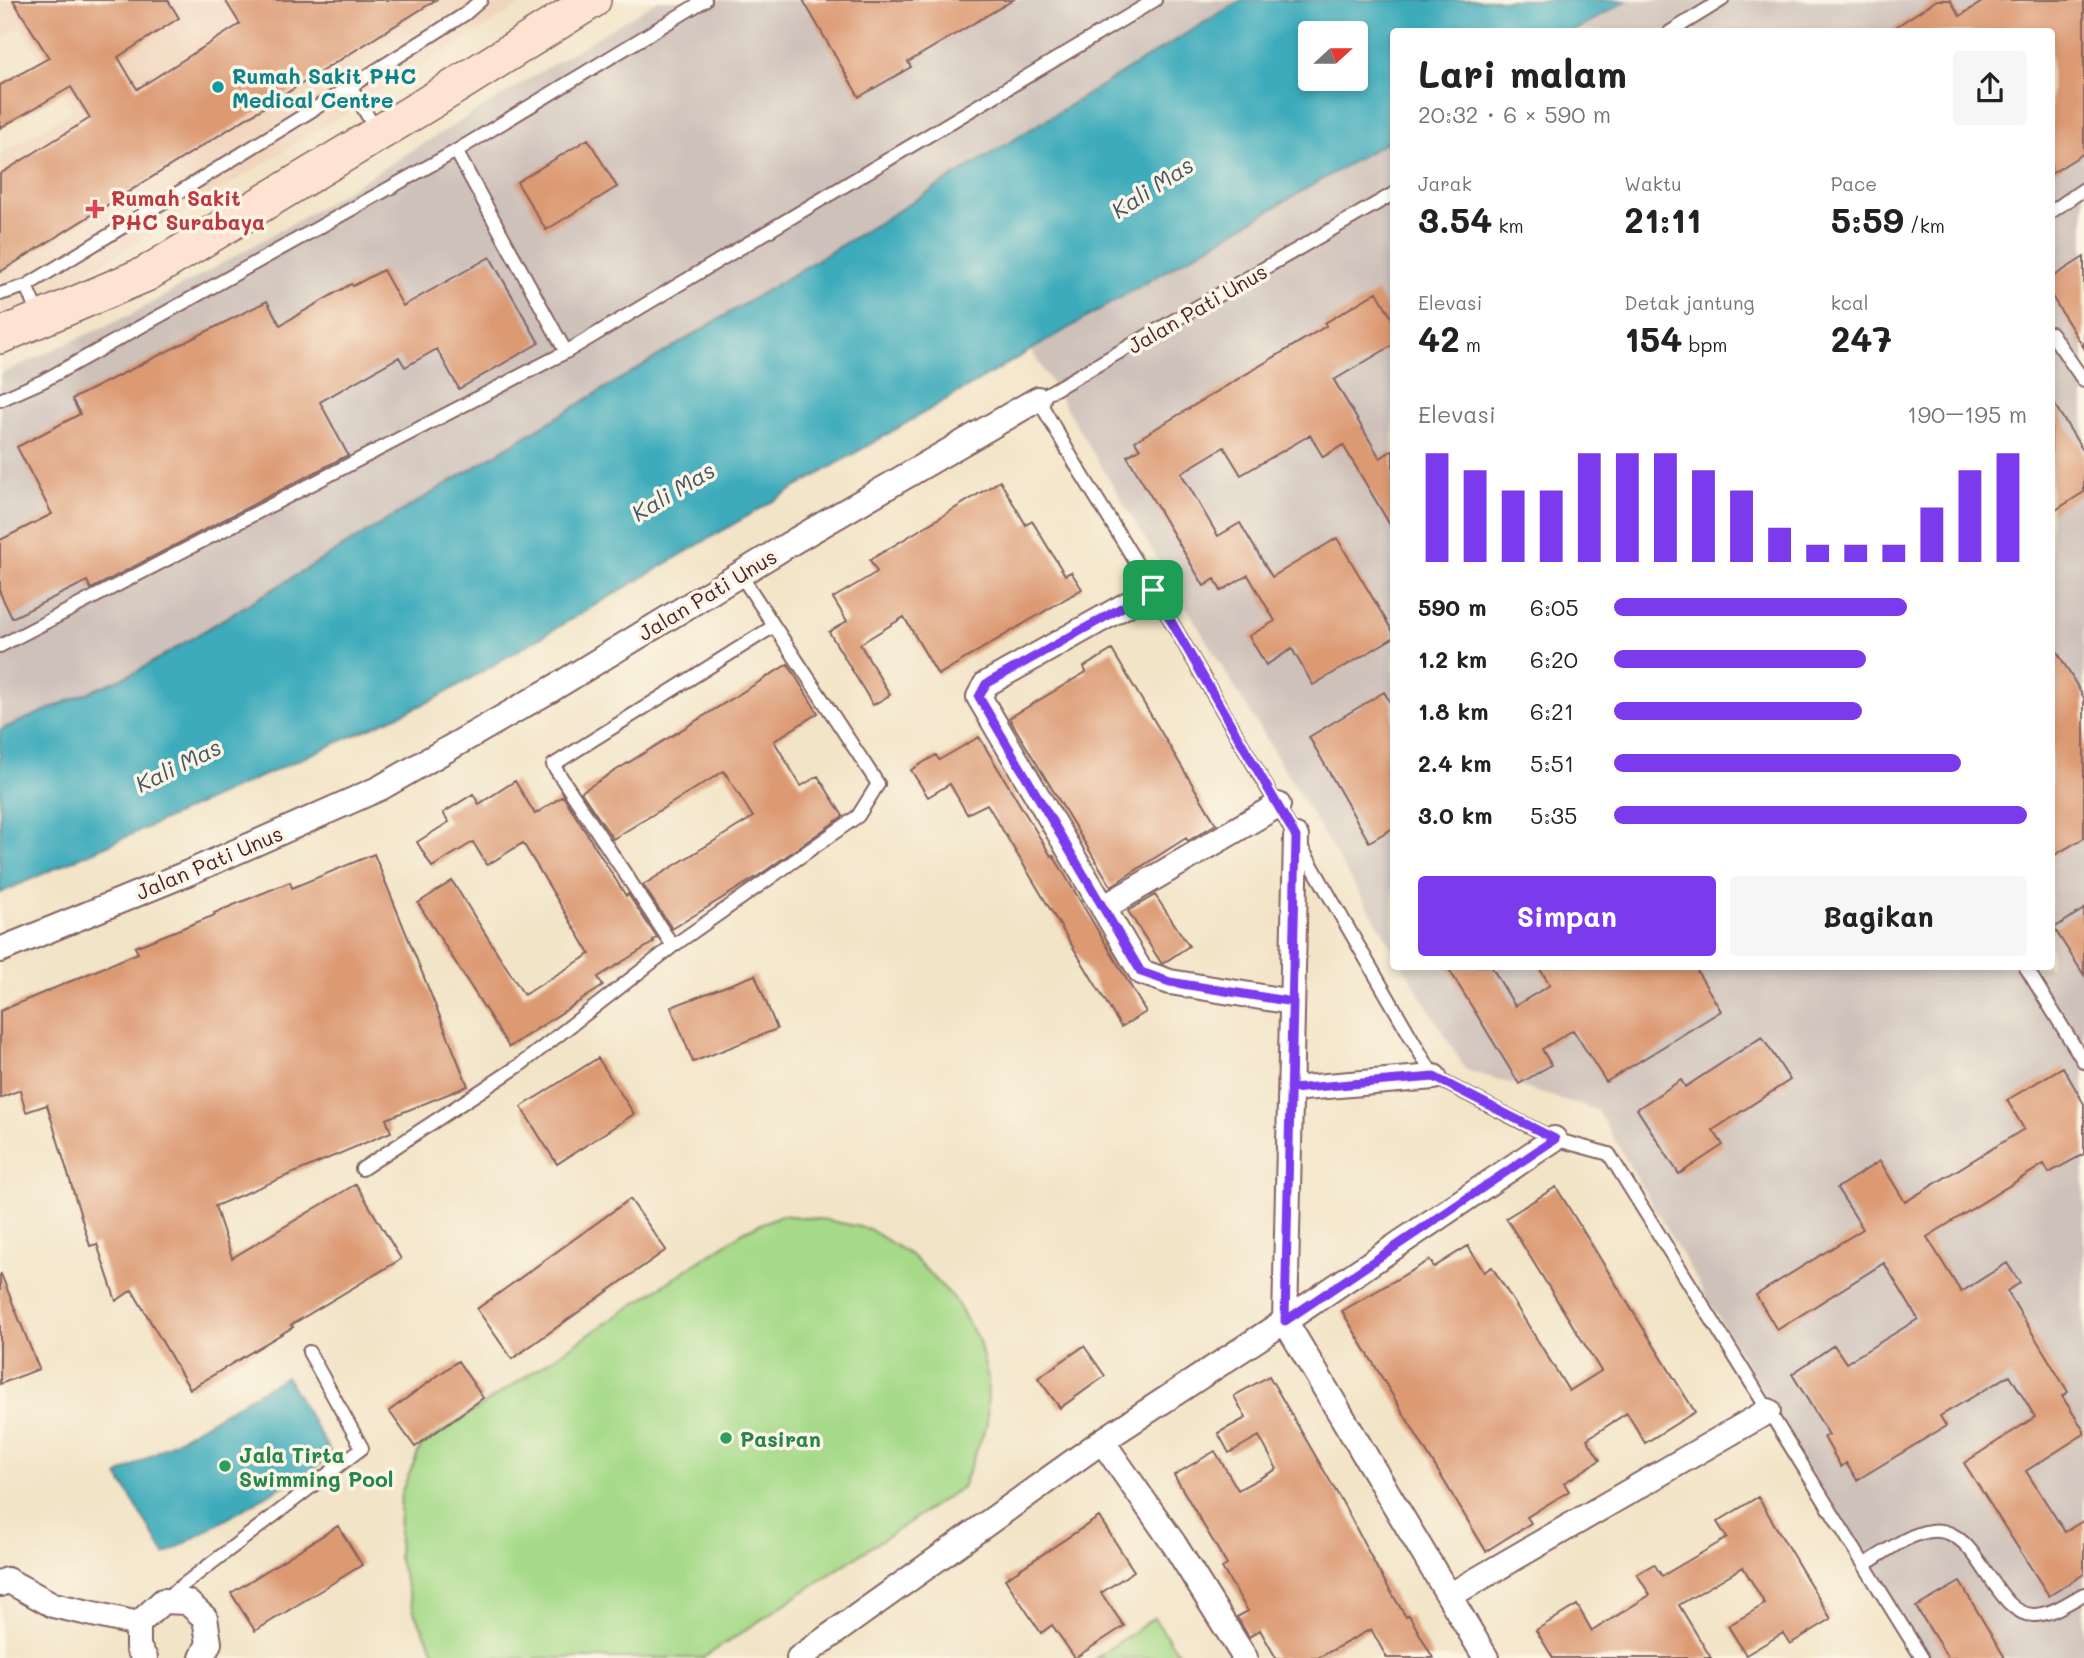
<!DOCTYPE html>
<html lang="id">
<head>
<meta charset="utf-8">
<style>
  body { margin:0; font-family:Mali,sans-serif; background:#f6f6f6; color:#222; height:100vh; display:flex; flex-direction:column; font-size:26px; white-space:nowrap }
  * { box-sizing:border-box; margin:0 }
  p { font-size:23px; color:#767676 }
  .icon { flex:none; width:38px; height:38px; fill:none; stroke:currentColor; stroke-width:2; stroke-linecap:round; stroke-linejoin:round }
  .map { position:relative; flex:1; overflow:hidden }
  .drawer { position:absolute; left:1390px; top:28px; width:665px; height:942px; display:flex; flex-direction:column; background:#fff; border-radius:7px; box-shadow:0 4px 10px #0003 }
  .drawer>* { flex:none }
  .needle { width:46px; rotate:69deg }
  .tools { position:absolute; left:1298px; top:21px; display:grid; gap:14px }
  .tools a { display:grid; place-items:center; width:70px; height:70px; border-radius:7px; background:#fff; box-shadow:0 4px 10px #0003; font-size:35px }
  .pin { position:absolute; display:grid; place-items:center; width:60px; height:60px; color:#fff; margin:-30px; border-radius:14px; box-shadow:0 4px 10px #0006 }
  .round { display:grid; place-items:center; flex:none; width:74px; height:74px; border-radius:7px; background:#f6f6f6 }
  .summary { display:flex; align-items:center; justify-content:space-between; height:119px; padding:0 28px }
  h1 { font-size:38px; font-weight:700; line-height:52px }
  .metrics { display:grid; grid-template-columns:repeat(3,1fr); gap:10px; height:119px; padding:7px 28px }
  .metrics div { display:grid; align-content:center }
  .metrics b { font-size:35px; font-weight:700 }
  .metrics small { font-size:19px; font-weight:400 }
  .metrics p { font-size:19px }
  .chart { height:196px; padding:14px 28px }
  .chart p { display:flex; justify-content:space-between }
  .chart svg { width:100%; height:126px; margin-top:7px; stroke:#7c3aed; stroke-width:6 }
  .action { display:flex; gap:14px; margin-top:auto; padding:14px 28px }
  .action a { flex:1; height:80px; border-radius:7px; background:#7c3aed; color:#fff; font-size:28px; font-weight:700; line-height:80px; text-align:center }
  .action a+a { background:#f6f6f6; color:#222 }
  ul { padding:0 28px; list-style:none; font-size:23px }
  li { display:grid; grid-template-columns:112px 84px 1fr; align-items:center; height:52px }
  li i { height:18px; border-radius:9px; background:#7c3aed }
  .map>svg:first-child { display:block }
</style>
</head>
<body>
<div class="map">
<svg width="2084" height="1658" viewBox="0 0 2084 1658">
  <rect width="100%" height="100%" fill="#fcf5e5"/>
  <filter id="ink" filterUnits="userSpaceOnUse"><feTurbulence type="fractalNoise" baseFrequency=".0143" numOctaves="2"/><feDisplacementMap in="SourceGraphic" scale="14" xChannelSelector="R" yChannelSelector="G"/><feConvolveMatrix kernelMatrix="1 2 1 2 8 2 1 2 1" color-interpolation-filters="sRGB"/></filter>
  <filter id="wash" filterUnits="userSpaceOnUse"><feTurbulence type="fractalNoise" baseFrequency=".00686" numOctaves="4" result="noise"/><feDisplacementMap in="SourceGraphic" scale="28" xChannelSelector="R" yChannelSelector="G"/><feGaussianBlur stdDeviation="1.57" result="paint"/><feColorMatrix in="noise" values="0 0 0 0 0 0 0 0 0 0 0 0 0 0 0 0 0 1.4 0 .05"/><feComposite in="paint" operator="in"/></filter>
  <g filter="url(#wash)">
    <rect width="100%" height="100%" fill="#f2e4c7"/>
    <path fill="#f1d5bd" d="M 0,0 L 529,0 L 104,262 L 0,319 L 0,154 L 73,111 L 21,27 L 0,39 Z"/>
    <path fill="#cec1ba" d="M 658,0 L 1241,0 L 878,223 L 136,672 L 0,730 L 0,374 L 132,314 L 297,221 Z
      M 1628,0 L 2084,0 L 2084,1658 L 1918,1658 L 1597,1110 L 1466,1070 L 1403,966 L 2051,966 L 2051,32 L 1574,31 Z
      M 1393,138 L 1393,949 L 1031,350 Z"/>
    <path fill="#a6da89" stroke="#787c5a" stroke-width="2" d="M 781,1215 L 827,1220 L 869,1229 L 912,1256 L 954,1298 L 979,1341 L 988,1378 L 987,1424 L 962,1487 L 703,1658 L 438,1658 L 415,1614 L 398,1557 L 401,1493 L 421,1446 L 745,1231 Z
      M 1154,1618 L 1182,1658 L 1096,1658 Z"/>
    <path fill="#3dabbb" stroke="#446573" stroke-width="2" fill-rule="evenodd" d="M 1241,0 L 1628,0 L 1574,31 L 1393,32 L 1393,138 L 435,699 L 0,893 L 0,730 L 136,672 L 878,223 ZM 1311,33 L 1356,33 L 1356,79 L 1311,79 Z
      M 286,1376 L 333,1457 L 165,1555 L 118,1475 Z"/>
    <g id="blocks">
      <path fill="#dc9a73" d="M 13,0 L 168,0 L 179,18 L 118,57 L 137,89 L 240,24 L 225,0 L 436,0 L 0,272 L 0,174 L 90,118 L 71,87 L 0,128 L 0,85 L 49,58 Z
        M 803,0 L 1013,0 L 908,62 L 911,67 L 859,97 Z
        M 1937,0 L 1950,0 L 1960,16 L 1985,0 L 2084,0 L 2084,153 L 2051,174 L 2051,32 L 1888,32 Z
        M 588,139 L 617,187 L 546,230 L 517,182 Z
        M 490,257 L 539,343 L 459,389 L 437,349 L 405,367 L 399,357 L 320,402 L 348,455 L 91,589 L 87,581 L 12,618 L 0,593 L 0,540 L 52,514 L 17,447 L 80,414 L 72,399 L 267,301 L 280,325 L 351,284 L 353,286 L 383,270 L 403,306 Z
        M 2084,257 L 2084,348 L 2051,295 L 2051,278 Z
        M 1377,292 L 1393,320 L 1393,345 L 1334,380 L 1380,458 L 1393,450 L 1393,530 L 1343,445 L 1323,457 L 1310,435 L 1241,475 L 1224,447 L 1181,473 L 1218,536 L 1240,523 L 1272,577 L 1337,538 L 1393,632 L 1393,638 L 1313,685 L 1292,649 L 1266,665 L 1249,636 L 1275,621 L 1248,575 L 1221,591 L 1215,579 L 1204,586 L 1127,456 L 1140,449 L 1135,441 L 1326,326 L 1325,323 Z
        M 2051,399 L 2084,452 L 2084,492 L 2051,513 Z
        M 1000,481 L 1026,525 L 1032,521 L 1065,575 L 1071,572 L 1082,589 L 938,675 L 904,617 L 860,644 L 890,695 L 873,705 L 829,632 L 847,621 L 833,598 L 877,572 L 870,560 Z
        M 2051,641 L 2084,698 L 2084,838 L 2051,857 Z
        M 1112,650 L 1216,824 L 1188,841 L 1186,838 L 1111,886 L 1009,718 L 1086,672 L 1084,667 Z
        M 788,664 L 818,713 L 774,741 L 801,786 L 818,776 L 843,816 L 758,876 L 672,929 L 643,885 L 753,817 L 724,771 L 613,839 L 581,792 Z
        M 1384,692 L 1393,707 L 1393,828 L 1369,842 L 1309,737 Z
        M 979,737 L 1051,856 L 1053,855 L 1146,1012 L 1121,1027 L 987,804 L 967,814 L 950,784 L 928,797 L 911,770 L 936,755 L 939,760 Z
        M 515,781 L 535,814 L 563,796 L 626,896 L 628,894 L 657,938 L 653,940 L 654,942 L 598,977 L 603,986 L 509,1047 L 418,903 L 452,881 L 524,995 L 590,954 L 523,843 L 487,865 L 473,842 L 432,867 L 417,842 L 449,822 L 443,813 L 473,794 L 479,804 Z
        M 374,854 L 468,1086 L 386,1119 L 391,1132 L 215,1206 L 232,1258 L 356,1184 L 401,1259 L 291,1325 L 293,1327 L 190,1389 L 132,1290 L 116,1301 L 97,1244 L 90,1246 L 47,1105 L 26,1112 L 20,1090 L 0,1098 L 0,1011 L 138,953 L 135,947 L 215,915 L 214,913 L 290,882 L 292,888 Z
        M 1155,895 L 1189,946 L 1162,964 L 1128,911 Z
        M 2084,909 L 2084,975 L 2054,928 Z
        M 1447,966 L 1491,966 L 1515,1006 L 1550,985 L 1538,966 L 1694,966 L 1721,1011 L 1606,1082 L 1573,1030 L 1542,1049 L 1551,1065 L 1519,1084 Z
        M 755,975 L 777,1029 L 693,1062 L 671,1007 Z
        M 1762,1037 L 1790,1080 L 1713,1130 L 1723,1145 L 1679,1174 L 1637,1109 L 1681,1080 L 1685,1087 Z
        M 598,1058 L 634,1114 L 557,1164 L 521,1107 Z
        M 2063,1067 L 2084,1104 L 2084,1154 L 2049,1173 L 2044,1164 L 1927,1237 L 1961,1292 L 2007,1263 L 2020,1283 L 2007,1291 L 2068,1392 L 2062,1396 L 2084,1431 L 2084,1434 L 2026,1471 L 2065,1532 L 2084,1520 L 2084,1574 L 2049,1596 L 1964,1463 L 2035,1417 L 2010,1375 L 1940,1416 L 1946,1426 L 1857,1480 L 1846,1463 L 1841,1467 L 1824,1437 L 1829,1435 L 1792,1374 L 1834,1345 L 1846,1363 L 1918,1319 L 1884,1263 L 1777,1330 L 1756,1295 L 1863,1229 L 1837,1188 L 1880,1161 L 1905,1202 L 2024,1129 L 2007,1100 Z
        M 1556,1187 L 1695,1412 L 1645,1443 L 1627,1413 L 1587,1439 L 1600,1460 L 1564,1483 L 1569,1491 L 1527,1517 L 1531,1523 L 1486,1551 L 1342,1311 L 1430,1260 L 1434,1267 L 1468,1246 L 1484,1272 L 1492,1267 L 1569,1391 L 1601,1371 L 1506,1218 Z
        M 630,1199 L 666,1250 L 512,1359 L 477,1309 Z
        M 1,1274 L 39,1369 L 0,1384 L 0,1275 Z
        M 1084,1346 L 1105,1376 L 1060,1408 L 1038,1378 Z
        M 458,1361 L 483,1398 L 415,1447 L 389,1411 Z
        M 1269,1376 L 1344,1505 L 1378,1570 L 1406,1617 L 1409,1615 L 1433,1658 L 1387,1658 L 1371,1629 L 1318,1658 L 1276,1658 L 1260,1630 L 1249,1637 L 1237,1617 L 1248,1611 L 1222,1568 L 1227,1565 L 1174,1475 L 1215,1451 L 1238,1490 L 1277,1469 L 1259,1436 L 1229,1453 L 1218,1433 L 1246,1418 L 1234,1396 Z
        M 1758,1497 L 1831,1619 L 1790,1644 L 1783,1633 L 1746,1655 L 1728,1626 L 1765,1604 L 1743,1567 L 1679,1605 L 1711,1658 L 1553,1658 L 1536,1630 L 1577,1605 L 1592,1631 L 1650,1595 L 1637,1574 L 1654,1564 L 1662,1576 L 1727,1538 L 1717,1522 Z
        M 1099,1517 L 1134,1571 L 1101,1593 L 1124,1626 L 1075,1658 L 1052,1625 L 1041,1633 L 1005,1579 Z
        M 338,1526 L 362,1565 L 255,1631 L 231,1593 Z
        M 1960,1582 L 2005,1658 L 1948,1658 L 1916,1607 Z"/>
    </g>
  </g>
  <g filter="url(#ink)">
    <use href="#blocks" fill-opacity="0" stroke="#856462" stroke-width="2"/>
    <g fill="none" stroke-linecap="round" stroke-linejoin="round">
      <defs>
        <path id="lane" d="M 1670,32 L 1722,0
          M 351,87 L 377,132
          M 456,151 L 566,352
          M 1393,194 L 1038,399 L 1073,460 L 1153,590 L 1434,1077 L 1554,1139 L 1609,1154 L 1922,1658
          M 2051,212 L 2084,189
          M 26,286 L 40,318
          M 0,294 L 26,286 C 173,196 320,107 465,14 L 481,0
          M 2051,333 L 2084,381
          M 0,400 L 43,381 L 456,151 L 705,0
          M 0,646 L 566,352 L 1155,0
          M 673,946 L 553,765 L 774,626
          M 2025,966 L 2084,1062
          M 362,1169 L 520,1065 L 673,946 L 858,816 L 878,784 L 740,574
          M 1864,1565 C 1884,1553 1907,1534 1931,1531 C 1980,1524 1993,1617 2035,1615 C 2053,1614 2069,1602 2084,1594
          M 166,1598 L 362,1448 L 309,1352"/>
        <path id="street" d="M 1153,590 L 986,684 L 979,697 L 1141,972 L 1170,982 L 1292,1002
          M 1296,837 L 1285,1321 L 1486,1658
          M 1103,908 L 1278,805
          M 0,950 L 188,873 L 380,788 L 552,689 L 796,540 L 1038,399
          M 1291,1089 L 1434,1077
          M 0,1584 L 7,1580 L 53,1605 L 138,1624
          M 1449,1596 L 1768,1411
          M 145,1658 L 138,1648 L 138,1624 L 163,1601 L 187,1602 L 205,1618 L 209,1643 L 202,1658
          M 799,1658 L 1102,1441
          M 1245,1658 L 1174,1544 L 1102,1441 L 1285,1321 L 1554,1139"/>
        <path id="secondary" d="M 0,336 L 146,274 L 435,99 L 593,0"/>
      </defs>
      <use href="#lane" stroke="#856462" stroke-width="16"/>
      <use href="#street" stroke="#856462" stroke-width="28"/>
      <use href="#secondary" stroke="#856462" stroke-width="38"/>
      <use href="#lane" stroke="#fff" stroke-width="12"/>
      <use href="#street" stroke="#fff" stroke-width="24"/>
      <use href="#secondary" stroke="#fee3d2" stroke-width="35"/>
    </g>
  </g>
  <g fill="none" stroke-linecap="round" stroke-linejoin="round" filter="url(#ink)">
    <defs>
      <path id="route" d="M 1153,590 L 1296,837 L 1285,1321 L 1555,1139 L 1434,1077 L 1291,1089 L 1293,1002 L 1170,982 L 1141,972 L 979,697 L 986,684 L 1153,590"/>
    </defs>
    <use href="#route" stroke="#fff" stroke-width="14"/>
    <use href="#route" stroke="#7c3aed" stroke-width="9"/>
  </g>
  <circle fill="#0f9aa8" stroke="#fcf5e5" stroke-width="2.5" cx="218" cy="87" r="7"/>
  <path fill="#e0444e" stroke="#fcf5e5" stroke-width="2.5" d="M91.5 198.5h7v7h7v7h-7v7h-7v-7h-7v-7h7z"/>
  <g fill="#2e9e5b" stroke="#fcf5e5" stroke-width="2.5">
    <circle cx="726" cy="1438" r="7"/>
    <circle cx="225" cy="1466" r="7"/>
  </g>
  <g text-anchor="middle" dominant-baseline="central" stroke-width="7" stroke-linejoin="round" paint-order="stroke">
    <g font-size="21" font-weight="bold" fill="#0d838f" stroke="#fcf5e5" text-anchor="start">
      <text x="232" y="75">Rumah Sakit PHC<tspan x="232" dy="24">Medical Centre</tspan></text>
    </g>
    <g font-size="21" font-weight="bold" fill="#be3a42" stroke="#fcf5e5" text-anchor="start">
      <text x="111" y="197">Rumah Sakit<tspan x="111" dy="24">PHC Surabaya</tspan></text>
    </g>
    <g font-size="21" fill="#4a1f2b" stroke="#fcf5e5">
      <text transform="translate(1197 308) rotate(-30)">Jalan Pati Unus</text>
      <text transform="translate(707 594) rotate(-31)">Jalan Pati Unus</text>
      <text transform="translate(209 862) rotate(-23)">Jalan Pati Unus</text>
    </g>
    <g font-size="21" font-weight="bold" fill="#27864d" stroke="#fcf5e5" text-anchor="start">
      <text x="740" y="1438">Pasiran</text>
      <text x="239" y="1454">Jala Tirta<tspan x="239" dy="24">Swimming Pool</tspan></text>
    </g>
    <g font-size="23" font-style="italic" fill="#455765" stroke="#fcf5e5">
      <text transform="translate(1152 187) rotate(-33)">Kali Mas</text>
      <text transform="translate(673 491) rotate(-31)">Kali Mas</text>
      <text transform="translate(178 765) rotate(-26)">Kali Mas</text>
    </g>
  </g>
</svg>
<div class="tools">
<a><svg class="needle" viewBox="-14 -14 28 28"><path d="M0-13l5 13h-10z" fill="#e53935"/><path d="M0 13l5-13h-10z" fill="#767676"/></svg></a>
</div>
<div class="pin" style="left:1153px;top:590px;background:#1e9e55"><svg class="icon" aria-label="arrive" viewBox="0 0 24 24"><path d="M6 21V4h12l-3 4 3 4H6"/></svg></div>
<section class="drawer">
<div class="summary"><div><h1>Lari malam</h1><p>20:32 · 6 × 590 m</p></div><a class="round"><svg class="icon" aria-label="share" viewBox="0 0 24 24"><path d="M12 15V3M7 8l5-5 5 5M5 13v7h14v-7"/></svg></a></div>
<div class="metrics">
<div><p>Jarak</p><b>3.54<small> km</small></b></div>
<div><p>Waktu</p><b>21:11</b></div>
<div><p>Pace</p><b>5:59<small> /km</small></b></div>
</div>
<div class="metrics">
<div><p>Elevasi</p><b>42<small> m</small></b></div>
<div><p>Detak jantung</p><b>154<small> bpm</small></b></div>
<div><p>kcal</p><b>247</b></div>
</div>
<div class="chart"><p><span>Elevasi</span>190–195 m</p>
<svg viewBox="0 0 160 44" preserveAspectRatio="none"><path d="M5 44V6M15 44V12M25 44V19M35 44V19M45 44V6M55 44V6M65 44V6M75 44V12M85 44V19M95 44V32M105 44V38M115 44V38M125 44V38M135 44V25M145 44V12M155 44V6"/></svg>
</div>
<ul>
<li><b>590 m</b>6:05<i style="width:71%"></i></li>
<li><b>1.2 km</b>6:20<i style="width:61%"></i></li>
<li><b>1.8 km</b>6:21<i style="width:60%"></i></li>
<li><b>2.4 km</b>5:51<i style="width:84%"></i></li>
<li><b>3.0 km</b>5:35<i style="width:100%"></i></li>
</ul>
<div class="action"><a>Simpan</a><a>Bagikan</a></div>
</section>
</div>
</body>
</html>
